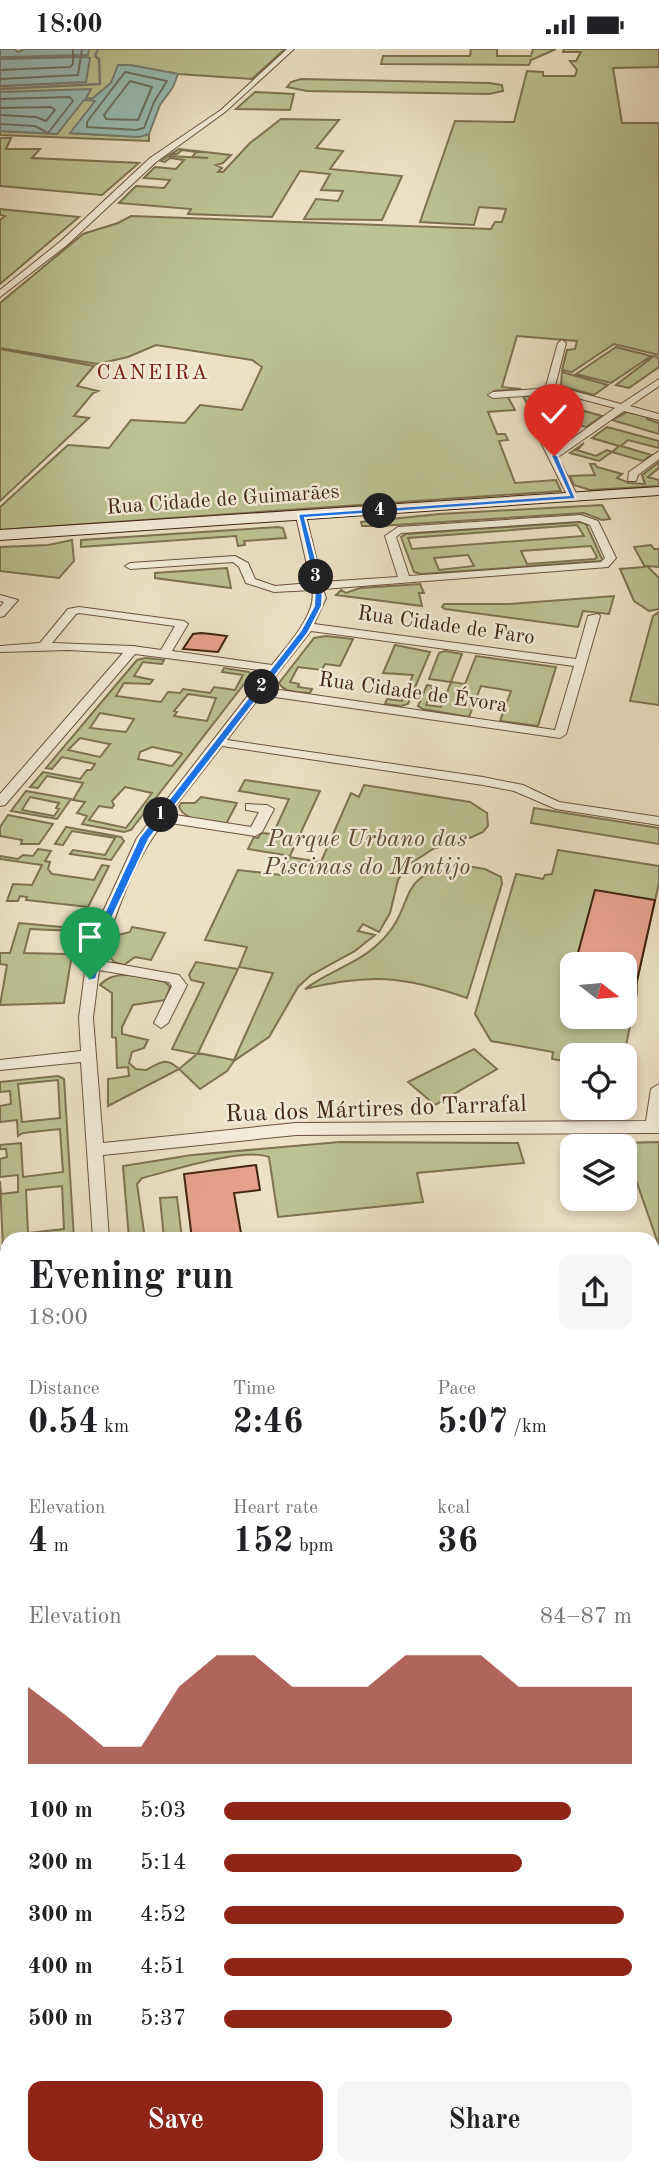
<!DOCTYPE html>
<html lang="en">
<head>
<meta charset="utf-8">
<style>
  body { margin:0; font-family:"Old Standard TT",serif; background:#f6f6f6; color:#202124; height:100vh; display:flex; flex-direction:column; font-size:26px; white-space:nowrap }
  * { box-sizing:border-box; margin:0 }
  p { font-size:23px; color:#757577 }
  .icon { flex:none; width:38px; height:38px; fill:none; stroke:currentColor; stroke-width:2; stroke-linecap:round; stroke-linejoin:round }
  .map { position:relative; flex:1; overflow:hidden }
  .panel { position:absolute; left:0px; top:1183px; width:660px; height:943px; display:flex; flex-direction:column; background:#fff; border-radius:21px 21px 0 0; box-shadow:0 4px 10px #0003 }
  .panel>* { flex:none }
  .needle { width:46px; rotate:106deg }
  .fabs { position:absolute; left:560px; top:903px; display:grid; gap:14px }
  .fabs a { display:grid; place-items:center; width:77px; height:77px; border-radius:14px; background:#fff; box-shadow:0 4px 10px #0003; font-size:35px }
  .pin { position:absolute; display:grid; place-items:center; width:60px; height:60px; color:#fff; margin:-72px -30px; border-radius:50% 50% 50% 0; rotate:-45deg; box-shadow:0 0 7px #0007 }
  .pin .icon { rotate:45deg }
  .km { position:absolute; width:35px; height:35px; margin:-18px; border-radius:50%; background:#222; color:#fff; font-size:19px; line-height:35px; text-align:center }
  .round { display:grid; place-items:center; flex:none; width:74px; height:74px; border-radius:14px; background:#f6f6f6 }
  .head { display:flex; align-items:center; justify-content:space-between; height:119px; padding:0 28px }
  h1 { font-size:38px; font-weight:700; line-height:52px }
  .metrics { display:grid; grid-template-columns:repeat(3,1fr); gap:10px; height:119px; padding:7px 28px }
  .metrics div { display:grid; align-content:center }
  .metrics b { font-size:35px; font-weight:700 }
  .metrics small { font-size:19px; font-weight:400 }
  .metrics p { font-size:19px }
  .chart { height:196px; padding:14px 28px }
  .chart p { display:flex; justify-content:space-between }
  .chart svg { width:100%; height:126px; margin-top:7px; fill:#8f2418; opacity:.7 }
  .action { display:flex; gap:14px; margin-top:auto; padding:14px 28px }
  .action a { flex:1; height:80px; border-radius:14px; background:#8f2418; color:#fff; font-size:28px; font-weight:700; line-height:80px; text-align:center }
  .action a+a { background:#f6f6f6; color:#202124 }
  ul { padding:0 28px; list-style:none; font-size:23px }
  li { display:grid; grid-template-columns:112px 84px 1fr; align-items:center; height:52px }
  li i { height:18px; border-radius:9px; background:#8f2418 }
  .status { display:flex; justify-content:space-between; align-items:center; height:49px; padding:0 35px; background:#fff; direction:ltr }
  .status svg { height:19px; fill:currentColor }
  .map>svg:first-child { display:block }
</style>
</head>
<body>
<div class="status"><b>18:00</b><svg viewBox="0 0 49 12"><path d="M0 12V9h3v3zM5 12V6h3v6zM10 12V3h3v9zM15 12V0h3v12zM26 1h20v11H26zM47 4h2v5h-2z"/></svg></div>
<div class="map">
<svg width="659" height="2126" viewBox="0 0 659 2126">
  <rect width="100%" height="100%" fill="#ede1c5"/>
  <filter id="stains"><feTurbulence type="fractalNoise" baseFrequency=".00286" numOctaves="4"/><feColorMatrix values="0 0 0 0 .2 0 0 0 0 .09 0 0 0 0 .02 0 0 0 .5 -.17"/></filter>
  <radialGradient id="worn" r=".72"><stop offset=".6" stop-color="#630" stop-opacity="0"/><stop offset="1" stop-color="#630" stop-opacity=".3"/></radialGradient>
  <path fill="#bbc293" stroke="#7e7252" stroke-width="2" fill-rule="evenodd" d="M 87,0 L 285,0 L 252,30 L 178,25 L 130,16 L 116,25 L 111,34 L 92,50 L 86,49 L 0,80 L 0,37 L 86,33 L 86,8 L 46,9 L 0,26 L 4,11 L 0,8 L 87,6 Z
    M 471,0 L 497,0 L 497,7 L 531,7 L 533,0 L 556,0 L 531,11 L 529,16 L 381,15 L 383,7 L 470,7 Z
    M 564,0 L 659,0 L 659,18 L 613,19 L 622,74 L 659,74 L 659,306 L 614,295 L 572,323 L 562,321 L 567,301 L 575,300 L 577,292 L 517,287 L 502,338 L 521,340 L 494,342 L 492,348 L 508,348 L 515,361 L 488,363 L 497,385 L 505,385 L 508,391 L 499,392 L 515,434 L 556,431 L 561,442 L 0,481 L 0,458 L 68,396 L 109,399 L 131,371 L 185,374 L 200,356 L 242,361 L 262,318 L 252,311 L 156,296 L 128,308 L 97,315 L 0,299 L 0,254 L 83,185 L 118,174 L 131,167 L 491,180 L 495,173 L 502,173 L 506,160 L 479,158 L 474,176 L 420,173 L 455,72 L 514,73 L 527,22 L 543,23 L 543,27 L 575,27 L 577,21 L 570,12 L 576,12 L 581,3 L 563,3 Z
    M 301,30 L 490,34 L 502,36 L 503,42 L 489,45 L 307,42 L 287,38 L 291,33 Z
    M 255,43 L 294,45 L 290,61 L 236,60 Z
    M 83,51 L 96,51 L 71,84 L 139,88 L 149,85 L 149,92 L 0,86 L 0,82 L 57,85 Z
    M 281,70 L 339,71 L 316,99 L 343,102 L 330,120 L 402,127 L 382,171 L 304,170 L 316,150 L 338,152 L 343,142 L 321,141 L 330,125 L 300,122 L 272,168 L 188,165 L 191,160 L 119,154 L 136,137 L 164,139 L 170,131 L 144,129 L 155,118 L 176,120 L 184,111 L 170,109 L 165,113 L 161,112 L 168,107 L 208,109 L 192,108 L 196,103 L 182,101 L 177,105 L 171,105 L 179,100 L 231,106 L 223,114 L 216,116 L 222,119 L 218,123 L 223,123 L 250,94 Z
    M 0,89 L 11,89 L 6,100 L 40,100 L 32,109 L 139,114 L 102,146 L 0,137 Z
    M 0,160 L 79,168 L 0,235 L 0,171 L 5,167 L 0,166 Z
    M 616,298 L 651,307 L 611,334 L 576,325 Z
    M 0,300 L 94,317 L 77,337 L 98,342 L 93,344 L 74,367 L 89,369 L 0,452 Z
    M 654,307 L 659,309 L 659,318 L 629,339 L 616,336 Z
    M 562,323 L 608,336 L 594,346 L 561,337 Z
    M 561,345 L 576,349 L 566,357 L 602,367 L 586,378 L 561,371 L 557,378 L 543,373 L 556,362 L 546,359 L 531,362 L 523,347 L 539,347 L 545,357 L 561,356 L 555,346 Z
    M 627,363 L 649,368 L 647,370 L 659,374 L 659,385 L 612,371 Z
    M 607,378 L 659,392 L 659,399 L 628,391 L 621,397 L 651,406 L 643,412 L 612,403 L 599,412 L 570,404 L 584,394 L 577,401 L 596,407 L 607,401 L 612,403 L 619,397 L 592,389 Z
    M 659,413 L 659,419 L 648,428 L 659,431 L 659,437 L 590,441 L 574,436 L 570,427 L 595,426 L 590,415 L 595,415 L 597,418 L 622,425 L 617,429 L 629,434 L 645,435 L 642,426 Z
    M 602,456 L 610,470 L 602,471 L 584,464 L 379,477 L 362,477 L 361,473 L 440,465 Z
    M 581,473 L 586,475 L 603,512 L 421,525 L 414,523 L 401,488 L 406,485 ZM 577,476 L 584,487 L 412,500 L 408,489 ZM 591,497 L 597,508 L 595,510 L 527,515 L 521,502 ZM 468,506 L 474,517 L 439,521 L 434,509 Z
    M 278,478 L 283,479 L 286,489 L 244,492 L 245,496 L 238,497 L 236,487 L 81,498 L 81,491 Z
    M 72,491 L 74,512 L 59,529 L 0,522 L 0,498 L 48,496 Z
    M 651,496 L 654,500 L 659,500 L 659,518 L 647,517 L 659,529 L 659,560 L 649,562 L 634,552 L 620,520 L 645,518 L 634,498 Z
    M 227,519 L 231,539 L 155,529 L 155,524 Z
    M 420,535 L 424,544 L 419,544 L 422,557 L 336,546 L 341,541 L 346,544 L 360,539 Z
    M 614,547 L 609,565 L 583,562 L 578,578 L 445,560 L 442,558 L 444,555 L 509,555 Z
    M 659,563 L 659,656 L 630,652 L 653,567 Z
    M 326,587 L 353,590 L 340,617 L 325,615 L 322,621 L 298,618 L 290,633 L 299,635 L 298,638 L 312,640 L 310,644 C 299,643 284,644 279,634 L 314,589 Z
    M 395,596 L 430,603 L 408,655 L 401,657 L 385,655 L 387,650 L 402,652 L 413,626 L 383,624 Z
    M 445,602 L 462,605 L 451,633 L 465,635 L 476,607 L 556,618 L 538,677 L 500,672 L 511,642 L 481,637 L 469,668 L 423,660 L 418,657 L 427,636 L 433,637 L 426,656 L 441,658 L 451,633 L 429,630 L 439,604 Z
    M 145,609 L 164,611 L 162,615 L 143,613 L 134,627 L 153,631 L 150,635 L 124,634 L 116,647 L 161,653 L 168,643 L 180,644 L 183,640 L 210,644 L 214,638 L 235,641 L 243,626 L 222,623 L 224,619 L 249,623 L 251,626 L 131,781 L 124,783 L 82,775 L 87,767 L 77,764 L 85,753 L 73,751 L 83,734 L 47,727 L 38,739 L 30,738 L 43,723 L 80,730 L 87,721 L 91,721 L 95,715 L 62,708 L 52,720 L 46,719 L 137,611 ZM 188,645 L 216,649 L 207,672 L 174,667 L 177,663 L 174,662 ZM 100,664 L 134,670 L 126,683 L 90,679 ZM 80,689 L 109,695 L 110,695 L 100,708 L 68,701 ZM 152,698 L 181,704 L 182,705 L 172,717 L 138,710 L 140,703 ZM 125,738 L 152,744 L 126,779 L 89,771 L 99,757 L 112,759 L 114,756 L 112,752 Z
    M 245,731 L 320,742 L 290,807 L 248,800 L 254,788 L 258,789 L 261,784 L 273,785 L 289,750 L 239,742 Z
    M 364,736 L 470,753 L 487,764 L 488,777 L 483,783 L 472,788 L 433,800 L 407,817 L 398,831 L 390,864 L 379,883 L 363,875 L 358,882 L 375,886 L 355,902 L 311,926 L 298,938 L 269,988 L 234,1012 L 227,1022 L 200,1040 L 179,1020 L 108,1057 L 108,1030 L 129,1027 L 128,1018 L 117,1019 L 116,989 L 112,988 L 112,944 L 100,936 C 115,918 145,929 165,933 L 170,938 L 165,951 L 133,956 L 122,978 L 122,985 L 148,991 L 144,999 L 132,1003 L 129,1014 L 136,1020 L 146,1021 C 161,1013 166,1008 179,1020 L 197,1005 L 172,1000 L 204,934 L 191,931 L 189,926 L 196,913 L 238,920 L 198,1004 L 234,1011 L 273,924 L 239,918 L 247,898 L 205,891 L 238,821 L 281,826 L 289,808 L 321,813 L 351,744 L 359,748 Z
    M 26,742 L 71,750 L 57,770 L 11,762 ZM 30,748 L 59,754 L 56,759 L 59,760 L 54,767 L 22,761 Z
    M 201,748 L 237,754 L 226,775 C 211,772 185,773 179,758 L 181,754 L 195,754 Z
    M 534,759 L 659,779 L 659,795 L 531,774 Z
    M 8,766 L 53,775 L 39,795 L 21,795 L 22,791 L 0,787 L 0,778 Z
    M 66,778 L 121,788 L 124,792 L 111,811 L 70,805 L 73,801 L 105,806 L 115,789 L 72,782 L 63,796 L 55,795 Z
    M 38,800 L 51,802 L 45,812 L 50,813 L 48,820 L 52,825 L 94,831 L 102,816 L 109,817 L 88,858 L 26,851 L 27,848 L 20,847 L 18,852 L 7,852 L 13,835 L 32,836 L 42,816 L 0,810 L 0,807 L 18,810 L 23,806 L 33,807 Z
    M 558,801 L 659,817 L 659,834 L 637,932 L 637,944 L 624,1006 L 572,1006 L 572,1013 L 552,1010 L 553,1003 L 491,992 L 475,965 L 516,825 L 543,830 L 545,826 L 552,825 ZM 572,915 L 625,915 L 625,968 L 572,968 Z
    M 466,817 L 485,820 L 501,828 L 502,835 L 467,949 C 404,927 369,924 305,940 C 328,922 358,915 379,894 C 420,857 390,821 466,817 Z
    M 80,862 L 87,862 L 71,911 L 64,954 L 0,956 L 7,916 L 0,915 L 0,904 L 10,904 L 19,874 L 73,879 ZM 30,880 L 73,882 L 65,905 L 24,904 Z
    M 132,878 L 165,884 L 151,911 L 135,908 L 124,916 L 114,913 L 106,903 L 110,888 L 130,883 Z
    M 474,1000 L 497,1020 L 435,1056 L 408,1033 Z
    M 58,1027 L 64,1030 L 74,1190 L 7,1190 L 7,1224 L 3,1225 L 4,1273 L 0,1273 L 0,1200 L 3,1199 L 0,1132 L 1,1145 L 18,1143 L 18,1126 L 0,1128 L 0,1110 L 7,1108 L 6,1100 L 0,1100 L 0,1096 L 21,1094 L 23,1128 L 63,1123 L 60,1080 L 23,1084 L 18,1087 L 17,1071 L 0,1073 L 0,1057 L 11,1055 L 10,1042 L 0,1043 L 0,1033 ZM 58,1031 L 60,1069 L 22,1073 L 18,1035 ZM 62,1137 L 64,1180 L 28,1184 L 26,1141 Z
    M 340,1093 L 518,1094 L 524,1114 L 417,1124 L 423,1153 L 278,1168 L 269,1108 C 244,1098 170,1122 142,1129 L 137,1135 L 145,1190 L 129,1190 L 123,1117 L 192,1106 Z
    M 659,1093 L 659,1197 L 623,1094 Z
    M 177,1148 L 182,1190 L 164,1190 L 160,1149 Z
    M 659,1566 L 659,1707 L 653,1708 L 653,1568 Z
    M 7,1852 L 7,2007 L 0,2027 L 0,1853 Z
    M 161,2119 L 444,2119 L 445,2126 L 159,2126 Z"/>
  <path fill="#99bdb7" stroke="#767f75" stroke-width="2" d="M 0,0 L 14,0 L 18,3 L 24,0 L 89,0 L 88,6 L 0,8 Z
    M 86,8 L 90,9 L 86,33 L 0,37 L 0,10 Z
    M 118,16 L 130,16 L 178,25 L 173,38 L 160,56 L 149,85 L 139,88 L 70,84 L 95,52 L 84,51 L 57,85 L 0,82 L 0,43 L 91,40 L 86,49 L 92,50 L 111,34 Z"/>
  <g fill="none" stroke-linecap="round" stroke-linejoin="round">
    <path stroke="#6d7064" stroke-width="2" d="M 0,21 L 70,18 L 73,15 L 73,0
      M 125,23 L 167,32 L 154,53 L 144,79 L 136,81 L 87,78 L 87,73 Z
      M 0,30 L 78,26 L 82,0
      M 130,32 L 152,38 L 138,71 L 106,70 L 104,66 Z
      M 0,50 L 70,48 L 73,52 L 48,84 L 35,77 L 0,75
      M 0,59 L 51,58 L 55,61 L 46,72 L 36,68 L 0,66"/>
    <path stroke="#767f75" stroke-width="2.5" d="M 0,40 L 100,35 L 99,10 L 95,7 L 98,0"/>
  </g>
  <path fill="#e7a28e" stroke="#412311" stroke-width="2" d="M 201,584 L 211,585 L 227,587 L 218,603 L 183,600 L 193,585 Z
    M 595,841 L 655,851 L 632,954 L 625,953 L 625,915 L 575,915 Z
    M 256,1116 L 260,1141 L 234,1144 L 242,1190 L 192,1190 L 184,1125 Z"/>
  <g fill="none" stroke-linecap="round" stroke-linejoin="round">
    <defs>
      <path id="minor" d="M 287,0 L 294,0 L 225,63 L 156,113 L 67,196 L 0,248 L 0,241 L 61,192 L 150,109 L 221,61 Z
        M 562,291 L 566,294 L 555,337 L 621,355 L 659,330 L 659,337 L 630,357 L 659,365 L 659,371 L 624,362 L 558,408 L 578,448 L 573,451 L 568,448 L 528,367 L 536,365 L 555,402 L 615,359 L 551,342 L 539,346 L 493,349 L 488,346 L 493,343 L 538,340 L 546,337 L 558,294 Z
        M 659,402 L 659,410 L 638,426 L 636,432 L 628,432 L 629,423 Z
        M 301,464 L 306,467 L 322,533 L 398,528 L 385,487 L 398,478 L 581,466 L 598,472 L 616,509 L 608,518 L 323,540 L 326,549 L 314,575 L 576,610 L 588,567 L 598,565 L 600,567 L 566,685 L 560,689 L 261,646 L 227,691 L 483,728 L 523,736 L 559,753 L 659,768 L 659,776 L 556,760 L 514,742 L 483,736 L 222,697 L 169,765 L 251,778 L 259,763 L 246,761 L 246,755 L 267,756 L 274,760 L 262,783 L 255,787 L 164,773 C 133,812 116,864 101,912 L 179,926 L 187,936 L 168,974 L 161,979 L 154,974 L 172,937 L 169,933 L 99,921 L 93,969 L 103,1094 L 296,1074 L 646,1072 L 651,1040 L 659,1035 L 659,1084 L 296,1086 L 103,1106 L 109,1190 L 93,1190 L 81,1013 L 0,1021 L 0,1011 L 81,1002 L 79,969 L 86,915 L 101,867 L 137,789 L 267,622 L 135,605 L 5,756 L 0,757 L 0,745 L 123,604 L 69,601 L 0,603 L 0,597 L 40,594 L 68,560 L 79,558 L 184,572 L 188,575 L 172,602 L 272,616 C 286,598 318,564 312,541 L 274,543 L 246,534 L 239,518 L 233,513 L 130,520 L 125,517 L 130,514 L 235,507 L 248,514 L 255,530 L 275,537 L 311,534 L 296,467 ZM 580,472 L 590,476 L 605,509 L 601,513 L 409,527 L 396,488 L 401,484 ZM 79,564 L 175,577 L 161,601 L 133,597 L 52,594 L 76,565 ZM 311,582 L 574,617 L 555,681 L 266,639 Z
        M 0,546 L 18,551 L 4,567 L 0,568 L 0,558 L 4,553 L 0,552 Z
        M 7,1326 L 7,1340 L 0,1341 L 0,1327 Z
        M 0,1361 L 7,1361 L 7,1377 L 0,1377 Z
        M 659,1478 L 659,1496 L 653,1497 L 653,1480 Z
        M 659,1522 L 659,1540 L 653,1541 L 653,1523 Z
        M 7,1789 L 7,1811 L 0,1812 L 0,1790 Z
        M 653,1876 L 659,1876 L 659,1900 L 653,1899 Z
        M 653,2098 L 659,2101 L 659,2126 L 643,2126 L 642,2119 L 653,2119 Z
        M 75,2119 L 101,2119 L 99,2126 L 73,2126 Z
        M 110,2119 L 136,2119 L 135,2126 L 109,2126 Z
        M 454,2119 L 480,2119 L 481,2126 L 455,2126 Z"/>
      <path id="secondary" d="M 659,438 L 659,446 L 0,491 L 0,481 Z"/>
    </defs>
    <use href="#minor" stroke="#6c523e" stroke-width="2"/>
    <use href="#secondary" stroke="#412311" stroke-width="2"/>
    <use href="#minor" fill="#f3ecd9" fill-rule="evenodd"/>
    <use href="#secondary" fill="#f3ecd9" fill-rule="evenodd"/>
  </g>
  <path fill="#1a73e8" stroke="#fff" stroke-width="2" d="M 554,404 L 558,407 L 576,450 L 305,469 L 323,538 L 322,557 L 308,584 L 149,790 L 113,867 L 96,930 L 87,932 L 103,867 L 139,789 L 301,581 L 314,557 L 315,538 L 298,465 L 569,446 L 551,407 Z"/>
  <g text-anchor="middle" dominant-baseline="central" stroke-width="5" stroke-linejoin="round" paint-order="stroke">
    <g font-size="21" letter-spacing="2" fill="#7a1f14" stroke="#f3ecd9">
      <text x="153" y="324">CANEIRA</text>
    </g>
    <g font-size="21" fill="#412311" stroke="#f3ecd9">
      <text transform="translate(223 451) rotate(-4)">Rua Cidade de Guimarães</text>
      <text transform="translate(446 577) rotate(8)">Rua Cidade de Faro</text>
      <text transform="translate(413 644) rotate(8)">Rua Cidade de Évora</text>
    </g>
    <g font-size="24" font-style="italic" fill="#604b32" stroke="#f3ecd9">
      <text x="367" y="791">Parque Urbano das<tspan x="367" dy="28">Piscinas do Montijo</tspan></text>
    </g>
    <g font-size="24" fill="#412311" stroke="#f3ecd9">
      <text transform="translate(376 1061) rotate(-2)">Rua dos Mártires do Tarrafal</text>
    </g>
  </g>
  <rect width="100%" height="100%" filter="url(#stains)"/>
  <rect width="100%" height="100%" fill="url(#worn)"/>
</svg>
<div class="fabs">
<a><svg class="needle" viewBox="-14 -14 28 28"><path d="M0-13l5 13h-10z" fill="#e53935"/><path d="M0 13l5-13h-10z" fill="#757577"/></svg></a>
<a><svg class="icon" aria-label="locate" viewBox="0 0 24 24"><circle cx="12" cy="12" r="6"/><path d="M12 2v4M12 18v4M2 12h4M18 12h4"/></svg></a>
<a><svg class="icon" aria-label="layers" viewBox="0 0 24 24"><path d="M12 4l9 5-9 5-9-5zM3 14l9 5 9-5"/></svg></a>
</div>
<div class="pin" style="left:90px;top:930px;background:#1e9e55"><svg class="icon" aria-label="arrive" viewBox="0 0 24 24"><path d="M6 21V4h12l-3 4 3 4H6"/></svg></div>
<div class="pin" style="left:554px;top:407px;background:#d93025"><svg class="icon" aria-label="check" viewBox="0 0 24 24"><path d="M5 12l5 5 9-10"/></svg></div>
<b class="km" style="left:161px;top:766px">1</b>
<b class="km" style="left:262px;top:638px">2</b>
<b class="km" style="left:316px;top:528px">3</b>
<b class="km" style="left:380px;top:462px">4</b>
<section class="panel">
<div class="head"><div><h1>Evening run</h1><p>18:00</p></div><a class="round"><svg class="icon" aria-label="share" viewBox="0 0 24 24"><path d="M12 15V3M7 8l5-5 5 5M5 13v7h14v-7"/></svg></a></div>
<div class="metrics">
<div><p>Distance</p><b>0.54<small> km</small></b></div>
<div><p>Time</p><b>2:46</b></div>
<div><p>Pace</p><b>5:07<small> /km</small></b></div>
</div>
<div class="metrics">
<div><p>Elevation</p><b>4<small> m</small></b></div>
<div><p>Heart rate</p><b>152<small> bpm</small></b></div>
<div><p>kcal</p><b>36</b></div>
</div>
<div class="chart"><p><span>Elevation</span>84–87 m</p>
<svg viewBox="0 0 160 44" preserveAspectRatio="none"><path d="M0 44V17L10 27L20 38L30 38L40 17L50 6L60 6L70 17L80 17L90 17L100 6L110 6L120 6L130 17L140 17L150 17L160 17V44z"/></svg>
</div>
<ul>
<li><b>100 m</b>5:03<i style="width:85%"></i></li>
<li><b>200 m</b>5:14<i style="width:73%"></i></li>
<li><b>300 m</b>4:52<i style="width:98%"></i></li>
<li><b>400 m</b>4:51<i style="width:100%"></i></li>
<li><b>500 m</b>5:37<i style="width:56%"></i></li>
</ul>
<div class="action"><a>Save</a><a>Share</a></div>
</section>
</div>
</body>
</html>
